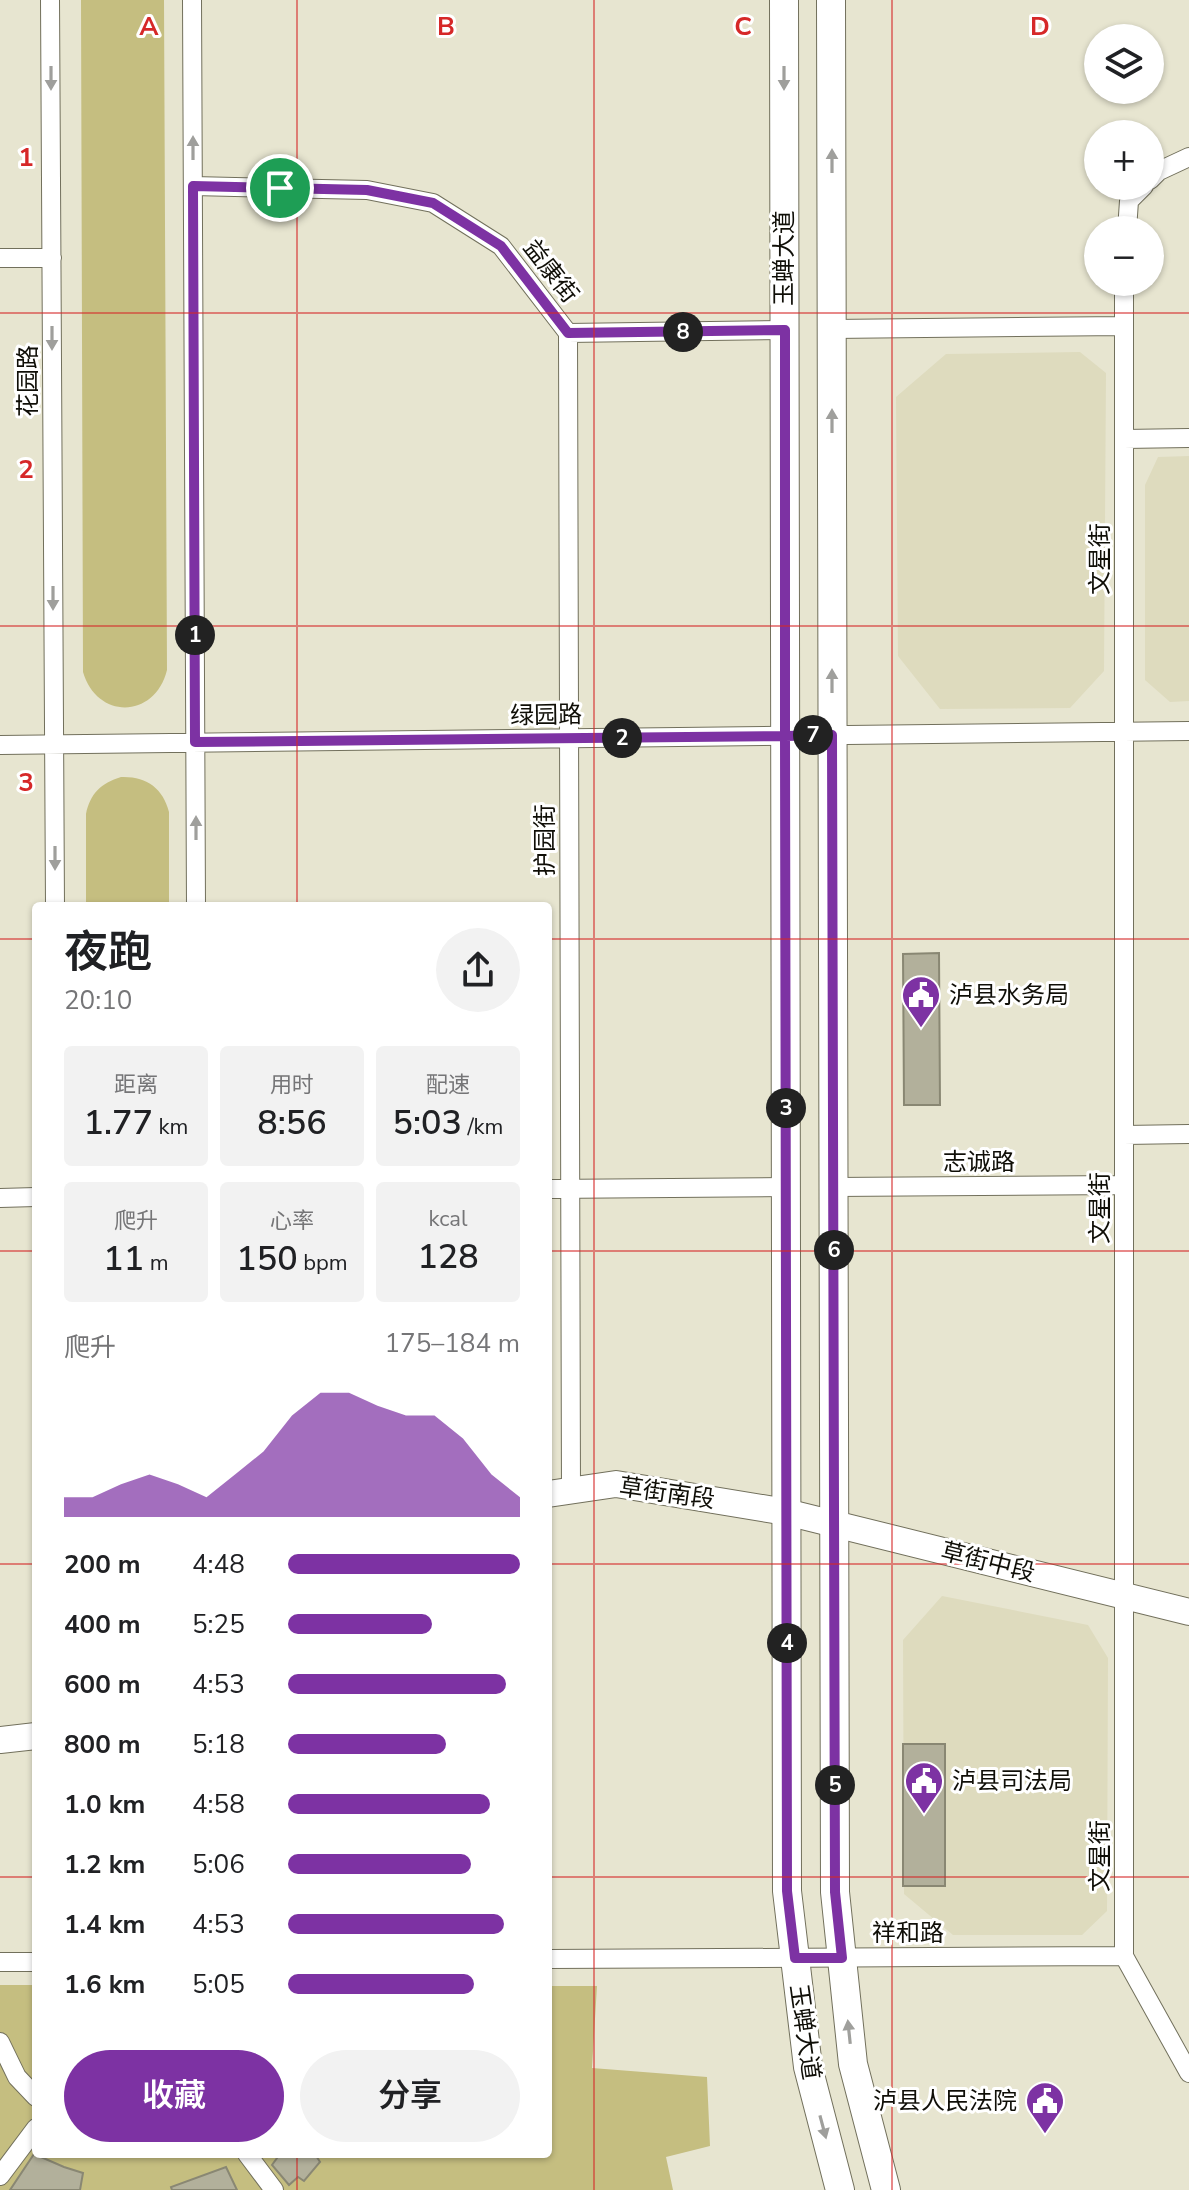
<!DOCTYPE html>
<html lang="zh">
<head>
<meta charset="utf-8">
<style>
  body { margin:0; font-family:"Nunito Sans","Noto Sans SC",sans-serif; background:#f2f2f2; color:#202124; height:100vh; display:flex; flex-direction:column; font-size:30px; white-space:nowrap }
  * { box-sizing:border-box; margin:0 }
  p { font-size:26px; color:#757577 }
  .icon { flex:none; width:44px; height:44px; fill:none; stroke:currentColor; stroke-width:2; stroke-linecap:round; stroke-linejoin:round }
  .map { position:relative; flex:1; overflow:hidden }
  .drawer { position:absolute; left:32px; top:902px; width:520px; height:1256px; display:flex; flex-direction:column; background:#fff; border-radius:8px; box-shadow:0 2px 6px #0004 }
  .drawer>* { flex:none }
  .buttons { position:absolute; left:1084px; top:24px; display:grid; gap:16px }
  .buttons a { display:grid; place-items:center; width:80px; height:80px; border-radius:50%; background:#fff; box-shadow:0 2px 6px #0004; font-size:40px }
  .pin { position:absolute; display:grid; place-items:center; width:68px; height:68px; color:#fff; margin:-34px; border:4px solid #fff; border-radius:50%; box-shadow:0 2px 8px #0007 }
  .km { position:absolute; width:40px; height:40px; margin:-20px; border-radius:50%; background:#222; color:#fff; font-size:22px; line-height:40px; text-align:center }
  .round { display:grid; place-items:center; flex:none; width:84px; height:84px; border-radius:42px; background:#f2f2f2 }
  .summary { display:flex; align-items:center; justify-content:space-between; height:136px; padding:0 32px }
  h1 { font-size:44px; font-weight:600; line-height:60px }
  .metrics { display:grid; grid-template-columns:repeat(3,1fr); gap:12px; height:136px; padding:8px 32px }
  .metrics div { display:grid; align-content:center; border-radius:8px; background:#f2f2f2; text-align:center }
  .metrics b { font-size:34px; font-weight:600 }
  .metrics small { font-size:22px; font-weight:400 }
  .metrics p { font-size:22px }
  .chart { height:224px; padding:16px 32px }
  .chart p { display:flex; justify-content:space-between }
  .chart svg { width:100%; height:144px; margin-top:8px; fill:#7d32a3; opacity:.7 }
  .action { display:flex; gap:16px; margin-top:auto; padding:16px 32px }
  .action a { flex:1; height:92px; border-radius:48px; background:#7d32a3; color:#fff; font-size:32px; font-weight:600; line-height:92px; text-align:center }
  .action a+a { background:#f2f2f2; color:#202124 }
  ul { padding:0 32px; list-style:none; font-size:26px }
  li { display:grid; grid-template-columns:128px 96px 1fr; align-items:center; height:60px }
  li i { height:20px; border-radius:10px; background:#7d32a3 }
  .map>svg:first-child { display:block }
</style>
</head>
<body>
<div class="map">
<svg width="1189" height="2190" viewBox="0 0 1189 2190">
  <rect width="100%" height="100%" fill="#e7e5d0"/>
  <path fill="#dedbbe" d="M 1080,352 L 1106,373 L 1104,671 L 1070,708 L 940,709 L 898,656 L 896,397 L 946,354 Z
    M 1189,456 L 1189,701 L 1170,702 L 1145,680 L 1145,485 L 1158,457 Z
    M 942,1596 L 1088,1625 L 1108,1658 L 1107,1911 L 1082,1935 L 953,1935 L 904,1894 L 903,1640 Z"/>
  <path fill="#c5be80" d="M 81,0 L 164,0 L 167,670 C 155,719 97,720 83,672 Z
    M 121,777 C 146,776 163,788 169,812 L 169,906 L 86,906 L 86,814 C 90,794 101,783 121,777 Z
    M 0,1985 L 36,1985 L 36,2154 L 548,2154 L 548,1986 L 597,1986 L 592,2068 L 707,2077 L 710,2146 L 666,2157 L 673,2190 L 0,2190 Z"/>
  <path fill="#b2b09b" stroke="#898773" stroke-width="2" d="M 939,953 L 940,1105 L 904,1105 L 903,954 Z
    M 903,1744 L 945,1744 L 945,1886 L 903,1886 Z
    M 34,2154 L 64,2167 L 83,2173 L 80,2190 L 10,2190 Z
    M 280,2154 L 315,2154 L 320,2162 L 304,2181 L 298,2177 L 289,2185 L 272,2165 Z
    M 226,2167 L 237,2190 L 172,2190 L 171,2187 Z"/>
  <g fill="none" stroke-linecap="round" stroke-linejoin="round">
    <defs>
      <path id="minor" d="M 50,0 L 55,906
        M 192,0 L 196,906
        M 1150,180 L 1159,171 L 1189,157
        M 193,186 L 367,190 L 433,203 L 501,246 L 568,333 L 785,330
        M 1127,230 L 1129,201 L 1144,186
        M 0,258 L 52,258
        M 1124,282 L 1124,1956 L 1189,2073
        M 832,329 L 1124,326
        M 568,333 L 571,1491
        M 1124,439 L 1189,438
        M 0,745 L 1189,731
        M 1124,1135 L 1189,1134
        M 833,1187 L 1124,1185
        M 548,1189 L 786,1187
        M 0,1198 L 36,1197
        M 548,1959 L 1124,1956
        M 0,1962 L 36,1962
        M 0,2042 L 17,2077 L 36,2097
        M 247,2154 L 274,2190
        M 0,2176 L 36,2128"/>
      <path id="secondary" d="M 548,1494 L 616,1484 L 786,1512 L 1189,1612
        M 0,1740 L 36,1736"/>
      <path id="primary" d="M 784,0 L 787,1891 L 808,2067 L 840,2190
        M 831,0 L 835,1892 L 853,2064 L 886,2190"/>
    </defs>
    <use href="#minor" stroke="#72705c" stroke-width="20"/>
    <use href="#secondary" stroke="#72705c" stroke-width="28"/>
    <use href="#primary" stroke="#72705c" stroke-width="30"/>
    <use href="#minor" stroke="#fff" stroke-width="18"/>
    <use href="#secondary" stroke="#fff" stroke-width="26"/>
    <use href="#primary" stroke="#fff" stroke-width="28"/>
  </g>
  <defs><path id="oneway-solid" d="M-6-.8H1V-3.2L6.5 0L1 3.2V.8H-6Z" transform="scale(2)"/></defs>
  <g fill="#9f9f9c">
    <use href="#oneway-solid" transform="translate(51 78) rotate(90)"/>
    <use href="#oneway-solid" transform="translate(784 78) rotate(90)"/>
    <use href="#oneway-solid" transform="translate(193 148) rotate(-90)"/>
    <use href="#oneway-solid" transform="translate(832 161) rotate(-90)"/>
    <use href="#oneway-solid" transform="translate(52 338) rotate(90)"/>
    <use href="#oneway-solid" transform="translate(832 421) rotate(-90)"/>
    <use href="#oneway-solid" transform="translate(53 598) rotate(90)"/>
    <use href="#oneway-solid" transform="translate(832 681) rotate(-90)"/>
    <use href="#oneway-solid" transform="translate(196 828) rotate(-90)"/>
    <use href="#oneway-solid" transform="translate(55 858) rotate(90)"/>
    <use href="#oneway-solid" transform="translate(849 2032) rotate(-96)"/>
    <use href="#oneway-solid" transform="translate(823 2127) rotate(75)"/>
  </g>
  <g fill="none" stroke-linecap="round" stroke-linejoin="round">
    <defs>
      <path id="route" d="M 280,188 L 193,186 L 195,742 L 785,736 L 787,1891 L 795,1958 L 842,1958 L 835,1892 L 832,735 L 785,736 L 785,330 L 568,333 L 501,246 L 433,203 L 367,190 L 280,188"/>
    </defs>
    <use href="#route" stroke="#fff" stroke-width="16"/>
    <use href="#route" stroke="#7d32a3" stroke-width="10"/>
  </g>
  <path fill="none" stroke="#d62828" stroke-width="2" stroke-opacity="0.55" d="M 297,0 L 297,906M 594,0 L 594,2190M 892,0 L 892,2190M 0,313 L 1189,313M 0,626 L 1189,626M 0,939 L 36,939M 548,939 L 1189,939M 0,1251 L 36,1251M 548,1251 L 1189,1251M 0,1564 L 36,1564M 548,1564 L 1189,1564M 0,1877 L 36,1877M 548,1877 L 1189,1877M 297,2154 L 297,2190"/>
  <defs>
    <symbol id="civic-pin" viewBox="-11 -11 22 30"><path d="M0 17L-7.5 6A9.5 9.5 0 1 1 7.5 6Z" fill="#7d32a3" stroke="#fff"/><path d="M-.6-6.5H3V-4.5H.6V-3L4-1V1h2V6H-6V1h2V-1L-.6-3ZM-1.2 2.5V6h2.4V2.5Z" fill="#fff"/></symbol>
  </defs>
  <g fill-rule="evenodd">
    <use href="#civic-pin" x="899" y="973" width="44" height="60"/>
    <use href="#civic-pin" x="902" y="1759" width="44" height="60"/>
    <use href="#civic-pin" x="1023" y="2079" width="44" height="60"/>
  </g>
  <g text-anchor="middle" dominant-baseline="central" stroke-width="6" stroke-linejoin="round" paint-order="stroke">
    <g font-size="24" fill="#0f0e07" stroke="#fff">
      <text transform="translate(784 258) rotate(-90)">玉蝉大道</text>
      <text transform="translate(551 271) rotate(52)">益康街</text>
      <text transform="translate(28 381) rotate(-90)">花园路</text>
      <text transform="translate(1100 559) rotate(-90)">文星街</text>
      <text transform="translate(546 715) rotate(-1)">绿园路</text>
      <text transform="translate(545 840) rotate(-90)">护园街</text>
      <text x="979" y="1162">志诚路</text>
      <text transform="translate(1100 1208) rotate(-90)">文星街</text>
      <text transform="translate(667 1493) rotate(8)">草街南段</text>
      <text transform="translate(988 1562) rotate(14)">草街中段</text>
      <text transform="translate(1100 1856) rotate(-90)">文星街</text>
      <text x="908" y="1933">祥和路</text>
      <text transform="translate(805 2032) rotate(82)">玉蝉大道</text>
    </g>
    <g font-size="24" fill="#0f0e07" stroke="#fff" text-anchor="start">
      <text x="949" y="995">泸县水务局</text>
      <text x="952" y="1781">泸县司法局</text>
      <text x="1017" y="2101" text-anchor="end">泸县人民法院</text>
    </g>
  </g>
  <g font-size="26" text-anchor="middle" font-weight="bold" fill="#d62828" stroke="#fff" stroke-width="6" stroke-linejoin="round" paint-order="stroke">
    <text x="149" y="35">A</text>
    <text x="446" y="35">B</text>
    <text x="743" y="35">C</text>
    <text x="1040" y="35">D</text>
    <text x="26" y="166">1</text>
    <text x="26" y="478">2</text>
    <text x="26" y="791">3</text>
  </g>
</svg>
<div class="buttons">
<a><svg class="icon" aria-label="layers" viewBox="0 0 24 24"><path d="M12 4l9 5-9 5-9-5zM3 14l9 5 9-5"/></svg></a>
<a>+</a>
<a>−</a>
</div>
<div class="pin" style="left:280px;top:188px;background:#1e9e55"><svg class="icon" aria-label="arrive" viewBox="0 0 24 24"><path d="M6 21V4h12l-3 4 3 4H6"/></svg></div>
<b class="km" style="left:195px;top:635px">1</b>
<b class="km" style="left:622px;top:738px">2</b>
<b class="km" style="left:786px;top:1108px">3</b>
<b class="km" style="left:787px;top:1643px">4</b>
<b class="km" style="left:835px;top:1785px">5</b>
<b class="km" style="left:834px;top:1250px">6</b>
<b class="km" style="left:813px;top:735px">7</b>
<b class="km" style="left:683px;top:332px">8</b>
<section class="drawer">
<div class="summary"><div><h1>夜跑</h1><p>20:10</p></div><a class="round"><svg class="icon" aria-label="share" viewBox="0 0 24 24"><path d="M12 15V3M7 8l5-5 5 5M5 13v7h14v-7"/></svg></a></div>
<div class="metrics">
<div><p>距离</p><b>1.77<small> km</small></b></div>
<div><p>用时</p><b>8:56</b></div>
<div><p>配速</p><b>5:03<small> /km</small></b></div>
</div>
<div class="metrics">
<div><p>爬升</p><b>11<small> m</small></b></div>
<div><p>心率</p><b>150<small> bpm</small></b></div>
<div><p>kcal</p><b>128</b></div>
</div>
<div class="chart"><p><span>爬升</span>175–184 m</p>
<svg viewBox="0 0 160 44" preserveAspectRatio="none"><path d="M0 44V38L10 38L20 34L30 31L40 34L50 38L60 31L70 24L80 13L90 6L100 6L110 10L120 13L130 13L140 20L150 31L160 38V44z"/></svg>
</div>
<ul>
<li><b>200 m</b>4:48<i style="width:100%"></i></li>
<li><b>400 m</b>5:25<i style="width:62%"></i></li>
<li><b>600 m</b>4:53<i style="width:94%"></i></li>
<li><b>800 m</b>5:18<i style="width:68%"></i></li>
<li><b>1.0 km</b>4:58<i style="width:87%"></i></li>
<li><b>1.2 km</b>5:06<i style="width:79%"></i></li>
<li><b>1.4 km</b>4:53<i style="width:93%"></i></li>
<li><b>1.6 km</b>5:05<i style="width:80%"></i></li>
</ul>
<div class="action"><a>收藏</a><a>分享</a></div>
</section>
</div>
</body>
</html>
